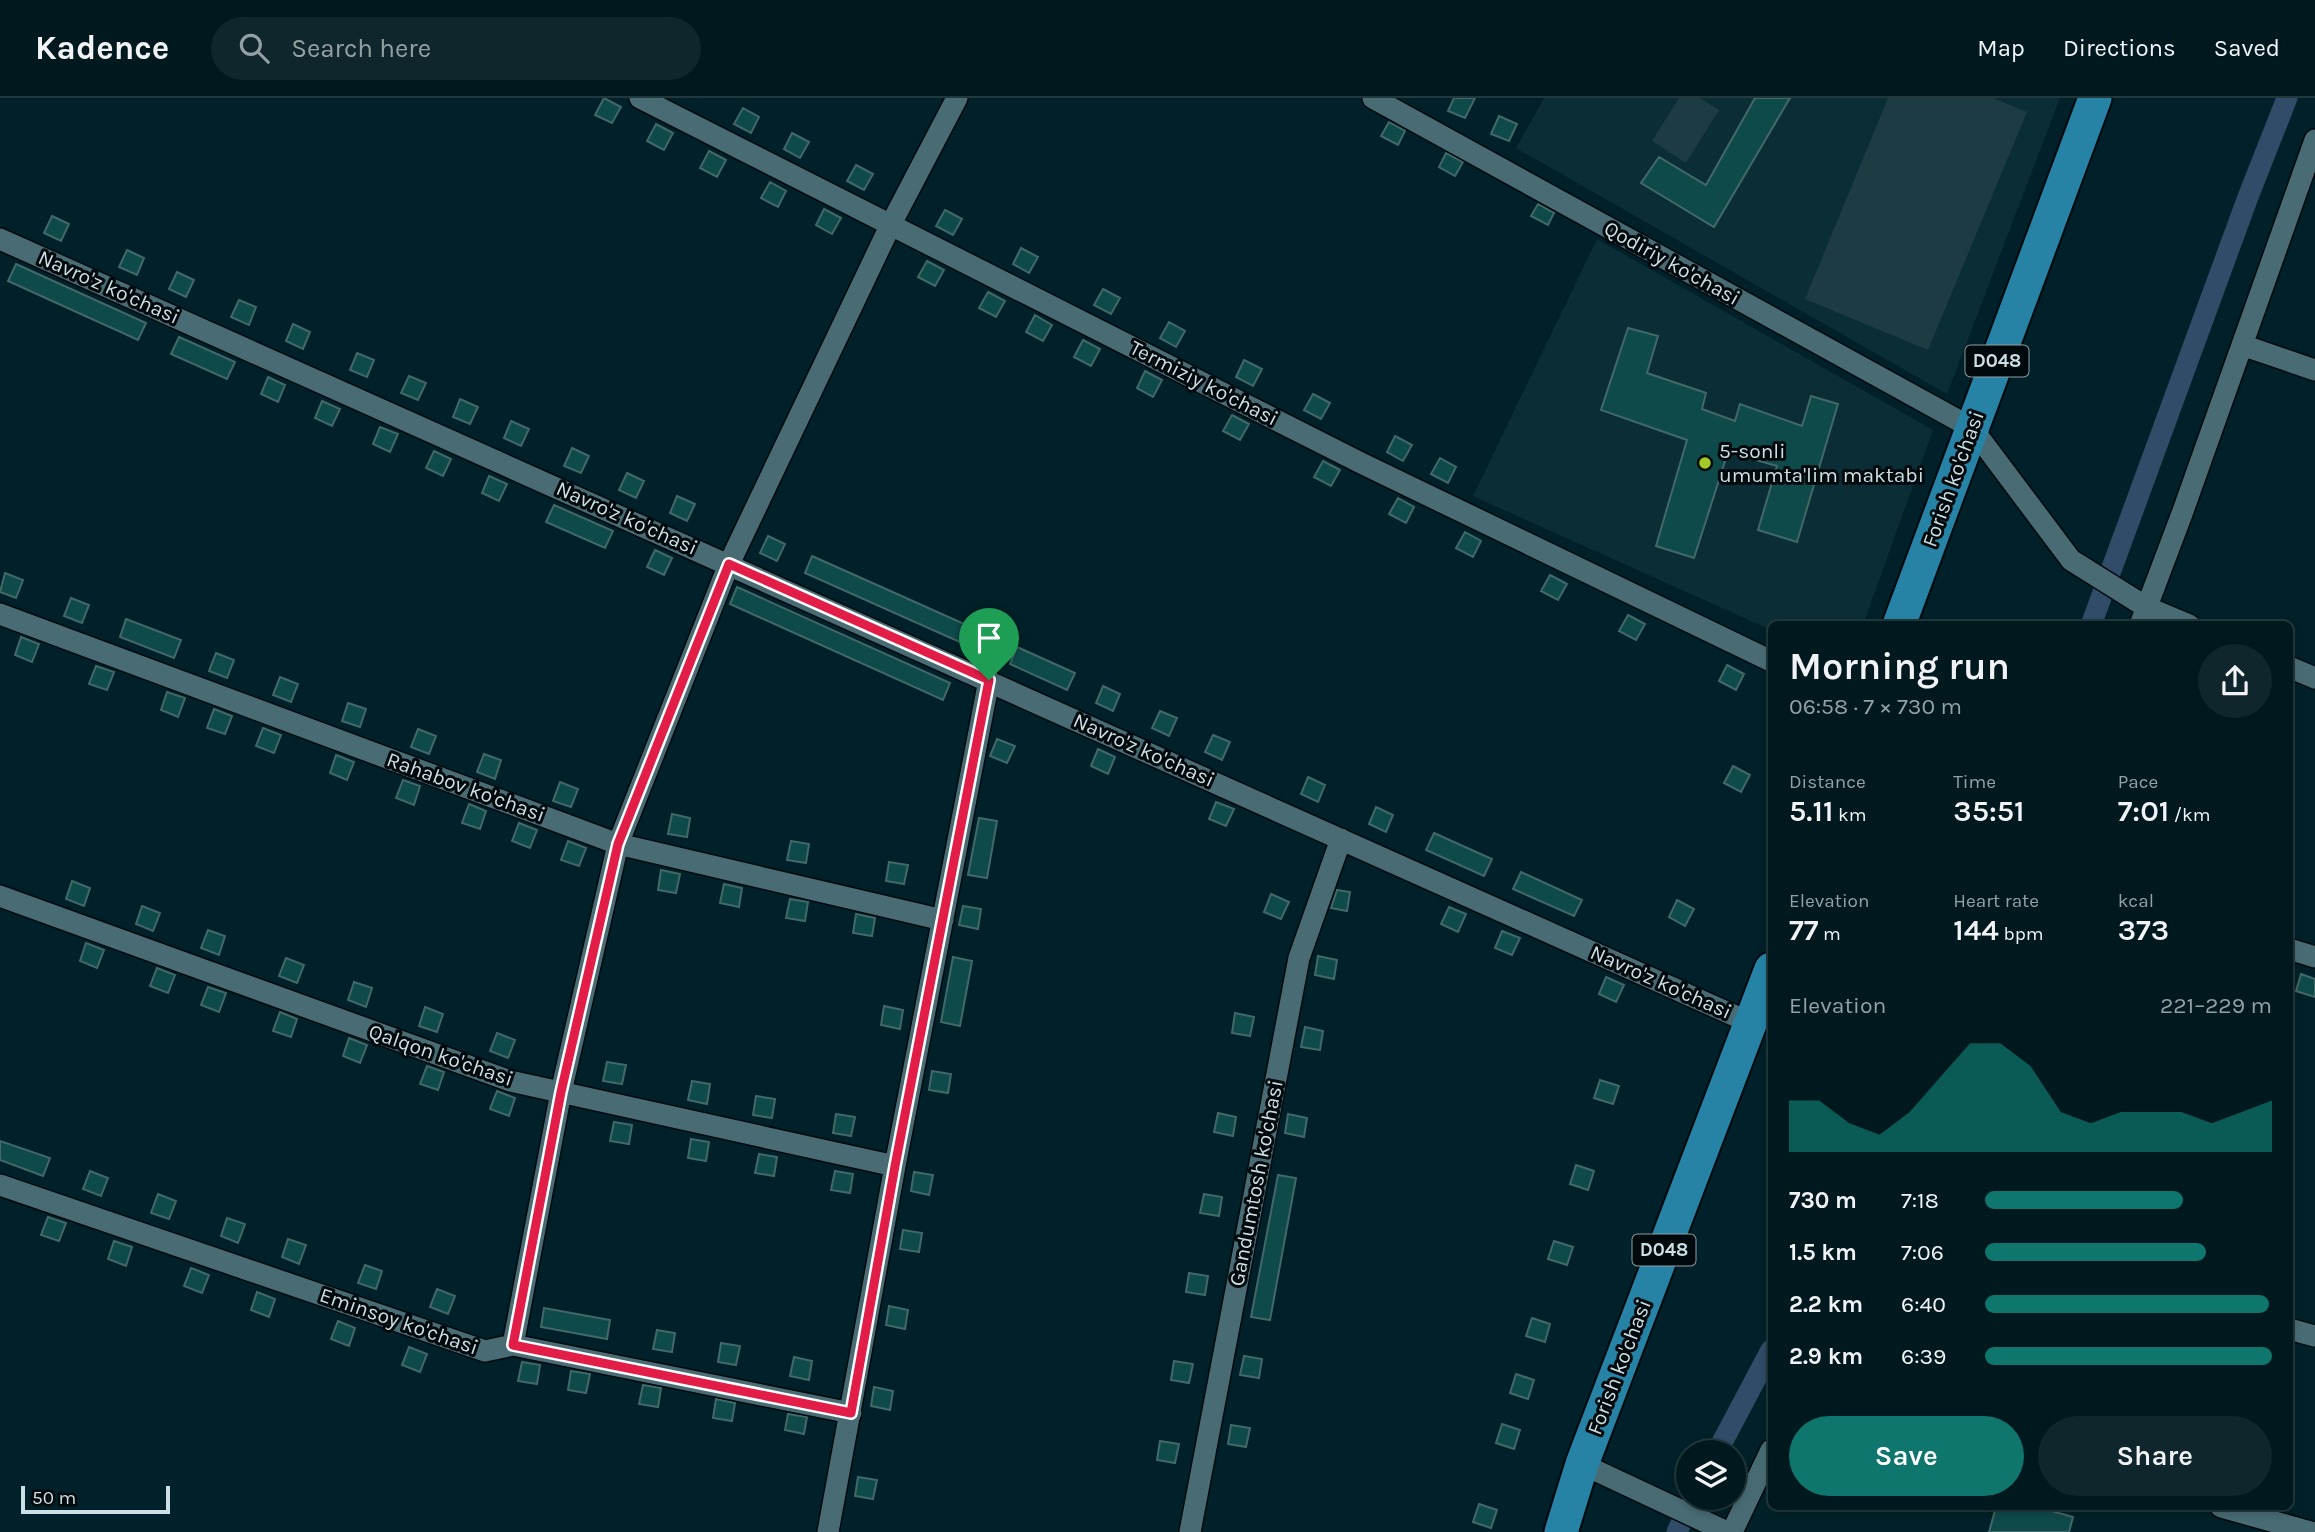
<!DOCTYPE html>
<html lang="en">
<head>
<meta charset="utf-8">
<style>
  body { margin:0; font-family:Karla,sans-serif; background:#0e262c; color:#f1f3f6; height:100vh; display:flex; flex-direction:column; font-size:26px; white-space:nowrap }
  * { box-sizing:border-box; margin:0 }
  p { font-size:23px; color:#95a0a4 }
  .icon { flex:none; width:38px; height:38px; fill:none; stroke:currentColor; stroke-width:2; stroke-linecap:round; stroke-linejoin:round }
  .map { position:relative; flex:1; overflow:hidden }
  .details { position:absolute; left:1768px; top:523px; width:525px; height:889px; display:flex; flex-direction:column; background:#00191f; border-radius:10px; box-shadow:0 4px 10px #0003,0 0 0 2px #22383d }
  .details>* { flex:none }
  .fabs { position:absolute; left:1676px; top:1342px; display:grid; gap:14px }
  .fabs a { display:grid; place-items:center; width:70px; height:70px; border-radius:50%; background:#00191f; box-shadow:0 4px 10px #0003,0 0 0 2px #22383d; font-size:35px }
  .scale { position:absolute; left:21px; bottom:18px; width:149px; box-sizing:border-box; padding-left:7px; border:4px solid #ccdfe4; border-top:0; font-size:19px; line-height:24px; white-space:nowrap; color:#ccdfe4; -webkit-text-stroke:5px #00090c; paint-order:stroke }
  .pin { position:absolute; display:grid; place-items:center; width:60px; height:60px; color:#fff; margin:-72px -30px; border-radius:50% 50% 50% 0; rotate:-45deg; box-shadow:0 0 7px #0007 }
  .pin .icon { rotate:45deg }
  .round { display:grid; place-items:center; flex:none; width:74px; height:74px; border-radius:37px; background:#0e262c }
  .head { display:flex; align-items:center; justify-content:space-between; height:119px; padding:0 21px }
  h1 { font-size:38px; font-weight:600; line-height:52px }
  .stats { display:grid; grid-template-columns:repeat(3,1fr); gap:10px; height:119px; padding:7px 21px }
  .stats div { display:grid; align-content:center }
  .stats b { font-size:30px; font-weight:600 }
  .stats small { font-size:19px; font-weight:400 }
  .stats p { font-size:19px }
  .chart { height:196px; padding:14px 21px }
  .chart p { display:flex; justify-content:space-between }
  .chart svg { width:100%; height:126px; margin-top:7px; fill:#0f766e; opacity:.7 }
  .button { display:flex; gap:14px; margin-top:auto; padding:14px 21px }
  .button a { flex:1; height:80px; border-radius:42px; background:#0f766e; color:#fff; font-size:28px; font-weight:600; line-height:80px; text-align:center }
  .button a+a { background:#0e262c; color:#f1f3f6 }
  ul { padding:0 21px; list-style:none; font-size:23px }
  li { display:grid; grid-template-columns:112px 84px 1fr; align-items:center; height:52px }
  li i { height:18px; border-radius:9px; background:#0f766e }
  header { display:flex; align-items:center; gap:42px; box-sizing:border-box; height:98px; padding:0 35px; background:#00191f; border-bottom:2px solid #22383d }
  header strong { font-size:33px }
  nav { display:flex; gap:38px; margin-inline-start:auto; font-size:24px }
  .search { width:490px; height:63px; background:#0e262c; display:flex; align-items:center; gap:18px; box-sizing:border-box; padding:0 24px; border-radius:38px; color:#95a0a4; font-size:26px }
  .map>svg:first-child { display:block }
</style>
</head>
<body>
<header>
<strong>Kadence</strong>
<div class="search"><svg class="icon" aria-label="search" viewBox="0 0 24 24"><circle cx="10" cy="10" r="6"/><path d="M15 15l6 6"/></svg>Search here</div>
<nav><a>Map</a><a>Directions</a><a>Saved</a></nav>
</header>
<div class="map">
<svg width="2315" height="1434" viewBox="0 0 2315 1434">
  <rect width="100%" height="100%" fill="#002129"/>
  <path fill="#0b2e36" d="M 1544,0 L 2060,0 L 1947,296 L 1516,50 Z
    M 1597,141 L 1933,332 L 1863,527 L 1771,527 L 1771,532 L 1473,398 Z"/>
  <path fill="#1c3b42" d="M 1679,0 L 1700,0 L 1719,12 L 1686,65 L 1652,43 Z
    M 1888,0 L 1993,0 L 2027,14 L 1928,252 L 1805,201 Z"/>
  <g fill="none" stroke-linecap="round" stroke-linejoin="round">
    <path stroke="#314c68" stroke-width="21" d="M 2091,527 L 2248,99 L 2287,0
      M 1717,1354 L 1771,1252
      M 1677,1434 L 1693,1400"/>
  </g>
  <path fill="#0f4a4b" stroke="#436868" stroke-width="2" d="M 604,0 L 621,9 L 612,25 L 595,17 Z
    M 1454,0 L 1475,0 L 1465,20 L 1448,13 Z
    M 1755,0 L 1790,0 L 1714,129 L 1641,85 L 1659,59 L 1706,87 Z
    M 743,10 L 759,19 L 751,35 L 734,26 Z
    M 1499,18 L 1517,26 L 1509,43 L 1491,36 Z
    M 1389,24 L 1405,33 L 1398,47 L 1381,38 Z
    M 656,26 L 673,35 L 664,52 L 647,43 Z
    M 792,35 L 809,44 L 800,60 L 784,51 Z
    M 709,53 L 726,62 L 717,79 L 700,70 Z
    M 1446,55 L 1463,64 L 1455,78 L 1439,69 Z
    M 856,67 L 873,76 L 864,92 L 847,83 Z
    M 770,84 L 786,93 L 778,109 L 761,100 Z
    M 1538,106 L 1554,115 L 1548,127 L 1531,118 Z
    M 824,111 L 841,120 L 832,136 L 816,127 Z
    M 945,112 L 962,121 L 953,137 L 936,128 Z
    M 52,118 L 69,126 L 61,143 L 44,135 Z
    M 1021,150 L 1038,159 L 1029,175 L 1013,166 Z
    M 127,152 L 144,160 L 137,177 L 119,169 Z
    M 927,163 L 944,172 L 935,188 L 918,179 Z
    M 16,166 L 146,225 L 138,242 L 8,183 Z
    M 177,174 L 194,182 L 186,199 L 169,191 Z
    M 1103,191 L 1120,200 L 1111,216 L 1094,207 Z
    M 988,194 L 1005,203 L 996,219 L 979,210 Z
    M 239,202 L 256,209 L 249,227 L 231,219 Z
    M 1035,217 L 1052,227 L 1043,243 L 1026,234 Z
    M 1169,224 L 1185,233 L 1176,249 L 1160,240 Z
    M 293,226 L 310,234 L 303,251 L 286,243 Z
    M 1628,230 L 1658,238 L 1647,275 L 1706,295 L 1702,311 L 1735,323 L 1740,306 L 1802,328 L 1811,298 L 1838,306 L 1797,444 L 1758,432 L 1777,368 L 1728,354 L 1694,460 L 1656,448 L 1687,342 L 1601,312 Z
    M 179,239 L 235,264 L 227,281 L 171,256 Z
    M 1083,242 L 1100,251 L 1091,268 L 1074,259 Z
    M 357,255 L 374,262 L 367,279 L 350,272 Z
    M 1244,262 L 1262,271 L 1253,288 L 1236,279 Z
    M 1145,273 L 1162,282 L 1153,299 L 1137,290 Z
    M 409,278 L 426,285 L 418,302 L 401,295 Z
    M 268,279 L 285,287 L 278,304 L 261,296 Z
    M 1313,296 L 1330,305 L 1321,321 L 1304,312 Z
    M 460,301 L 478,309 L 470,326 L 453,319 Z
    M 322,303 L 340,311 L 332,328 L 315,320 Z
    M 1232,317 L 1249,326 L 1240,342 L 1223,333 Z
    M 511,323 L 529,331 L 521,348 L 504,340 Z
    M 380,329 L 398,336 L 390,354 L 373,346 Z
    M 1395,338 L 1412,347 L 1403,363 L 1387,354 Z
    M 572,350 L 589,358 L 581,375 L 564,368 Z
    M 434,353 L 451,361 L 443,378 L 426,370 Z
    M 1440,360 L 1456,369 L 1448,385 L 1431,376 Z
    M 1323,363 L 1340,372 L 1331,388 L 1314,379 Z
    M 627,375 L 644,383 L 636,400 L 619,392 Z
    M 489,378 L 507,386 L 499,403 L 482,395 Z
    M 677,398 L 695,406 L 687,423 L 670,415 Z
    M 1398,400 L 1414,409 L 1406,425 L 1389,416 Z
    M 554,407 L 613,433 L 605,450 L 546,424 Z
    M 1465,434 L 1481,443 L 1473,459 L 1456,450 Z
    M 768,438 L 785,446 L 777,463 L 760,455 Z
    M 655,452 L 672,460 L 664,477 L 647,469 Z
    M 812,458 L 989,537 L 982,554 L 805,475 Z
    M 5,475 L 23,482 L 16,500 L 0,494 Z
    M 1550,477 L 1567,486 L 1558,502 L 1541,493 Z
    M 737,489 L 950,585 L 943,602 L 730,506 Z
    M 71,500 L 89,507 L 82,525 L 64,518 Z
    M 1628,517 L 1645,526 L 1636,542 L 1619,533 Z
    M 126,521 L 181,542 L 174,560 L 120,539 Z
    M 21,539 L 39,546 L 32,564 L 15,557 Z
    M 1017,549 L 1075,575 L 1067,592 L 1010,566 Z
    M 216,555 L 234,562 L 227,580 L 209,573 Z
    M 1727,567 L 1744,576 L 1736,592 L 1719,583 Z
    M 96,568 L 114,574 L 107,592 L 89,586 Z
    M 280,579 L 298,586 L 291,604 L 273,597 Z
    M 1103,588 L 1120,596 L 1113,613 L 1096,605 Z
    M 167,594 L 185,600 L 178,619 L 161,612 Z
    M 348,605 L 366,611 L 360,629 L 342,623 Z
    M 214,611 L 232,618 L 225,636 L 207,630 Z
    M 1160,613 L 1177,620 L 1169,638 L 1152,630 Z
    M 263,630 L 281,637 L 274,655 L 256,648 Z
    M 418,631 L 436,638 L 429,656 L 411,649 Z
    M 1213,637 L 1230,644 L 1222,662 L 1205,654 Z
    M 997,641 L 1015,648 L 1007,665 L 990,658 Z
    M 1098,651 L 1115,659 L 1108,676 L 1091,668 Z
    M 484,656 L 501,662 L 495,681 L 477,674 Z
    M 336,657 L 354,664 L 347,682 L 330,675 Z
    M 1733,668 L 1750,677 L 1741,694 L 1724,685 Z
    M 1308,679 L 1325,687 L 1318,704 L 1301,696 Z
    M 403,682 L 420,688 L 414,707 L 396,700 Z
    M 560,684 L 578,691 L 571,709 L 553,703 Z
    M 1216,704 L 1234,711 L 1226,728 L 1209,721 Z
    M 469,706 L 486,713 L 480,731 L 462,725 Z
    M 1376,709 L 1393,717 L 1386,734 L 1369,726 Z
    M 672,716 L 690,720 L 687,739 L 668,736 Z
    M 979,720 L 997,723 L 987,780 L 968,777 Z
    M 519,725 L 537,732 L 530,750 L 512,743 Z
    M 1434,735 L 1492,761 L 1484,778 L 1426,752 Z
    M 568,743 L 586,750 L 579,768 L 561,762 Z
    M 791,743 L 809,746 L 806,765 L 787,762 Z
    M 889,764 L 908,767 L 904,786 L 886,783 Z
    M 661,772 L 680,776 L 676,795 L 658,792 Z
    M 1521,774 L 1582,802 L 1574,818 L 1513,791 Z
    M 72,783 L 90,790 L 84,808 L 66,801 Z
    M 724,786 L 742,790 L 739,809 L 720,805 Z
    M 1337,792 L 1350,794 L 1347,813 L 1331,810 Z
    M 1271,796 L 1289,804 L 1281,821 L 1264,814 Z
    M 790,801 L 808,804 L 805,823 L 786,820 Z
    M 1677,802 L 1694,811 L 1685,828 L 1669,819 Z
    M 142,808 L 160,815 L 153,833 L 136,826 Z
    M 963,808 L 981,811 L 978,831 L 959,827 Z
    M 1449,809 L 1466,816 L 1458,834 L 1441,826 Z
    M 856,816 L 875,820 L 872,838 L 853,835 Z
    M 208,832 L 225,838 L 219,857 L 201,850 Z
    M 1502,833 L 1520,840 L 1512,857 L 1495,850 Z
    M 86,845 L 104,852 L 97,870 L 80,863 Z
    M 1318,858 L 1337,862 L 1334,881 L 1315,877 Z
    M 953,859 L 972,863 L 960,928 L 941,924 Z
    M 286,860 L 304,867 L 297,885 L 279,878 Z
    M 157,870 L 175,877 L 168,895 L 150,888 Z
    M 2301,876 L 2315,881 L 2315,899 L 2296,893 Z
    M 1606,879 L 1624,887 L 1616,904 L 1599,896 Z
    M 354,884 L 372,890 L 366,909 L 348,902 Z
    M 208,889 L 226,895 L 219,914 L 201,907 Z
    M 884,908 L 903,912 L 900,931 L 881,927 Z
    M 425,909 L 443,916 L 437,934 L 419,928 Z
    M 280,914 L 297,921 L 291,939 L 273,933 Z
    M 1235,915 L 1254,919 L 1250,938 L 1232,935 Z
    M 1305,929 L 1323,933 L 1320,952 L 1301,949 Z
    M 497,935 L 515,942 L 508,960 L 490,953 Z
    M 349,940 L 367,947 L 360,965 L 343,958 Z
    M 607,964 L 626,967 L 622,986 L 603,983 Z
    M 427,968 L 444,974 L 438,992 L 420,986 Z
    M 932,973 L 951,976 L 948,995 L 929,992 Z
    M 1600,982 L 1619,988 L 1613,1006 L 1594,1000 Z
    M 692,983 L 710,986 L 707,1006 L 688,1002 Z
    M 497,993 L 515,1000 L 509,1018 L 490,1011 Z
    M 756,998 L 775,1001 L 772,1020 L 753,1017 Z
    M 1218,1015 L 1236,1019 L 1233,1038 L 1214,1034 Z
    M 836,1016 L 855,1019 L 851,1038 L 833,1035 Z
    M 1288,1016 L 1307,1020 L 1304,1039 L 1285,1035 Z
    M 614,1024 L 632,1027 L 629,1046 L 610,1043 Z
    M 691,1041 L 709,1044 L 706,1063 L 688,1060 Z
    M 0,1043 L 50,1060 L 43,1078 L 0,1062 Z
    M 759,1056 L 777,1059 L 774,1078 L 755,1075 Z
    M 1576,1067 L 1594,1073 L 1588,1092 L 1570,1086 Z
    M 90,1073 L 108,1080 L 101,1098 L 83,1091 Z
    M 835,1073 L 853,1076 L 850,1095 L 831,1092 Z
    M 914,1074 L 933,1077 L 929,1097 L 911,1093 Z
    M 1278,1077 L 1296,1080 L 1270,1222 L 1251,1219 Z
    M 158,1096 L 176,1103 L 169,1121 L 151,1115 Z
    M 1204,1096 L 1222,1099 L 1219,1118 L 1200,1115 Z
    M 48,1119 L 66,1125 L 59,1143 L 41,1137 Z
    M 227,1120 L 245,1126 L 238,1145 L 221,1138 Z
    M 903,1132 L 922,1135 L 919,1154 L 900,1151 Z
    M 288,1141 L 306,1147 L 299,1166 L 282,1159 Z
    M 114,1143 L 132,1149 L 126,1168 L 108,1161 Z
    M 1554,1143 L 1573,1149 L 1567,1167 L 1548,1161 Z
    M 365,1167 L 382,1173 L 376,1191 L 358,1185 Z
    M 191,1170 L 209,1177 L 202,1195 L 184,1188 Z
    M 1189,1175 L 1208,1178 L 1205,1197 L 1186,1194 Z
    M 437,1191 L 455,1198 L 448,1216 L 430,1209 Z
    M 257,1194 L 275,1201 L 269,1219 L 251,1212 Z
    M 889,1208 L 908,1212 L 905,1231 L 886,1227 Z
    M 544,1210 L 610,1222 L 607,1241 L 541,1229 Z
    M 1532,1220 L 1550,1226 L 1545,1244 L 1526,1238 Z
    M 338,1223 L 355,1230 L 349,1248 L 331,1241 Z
    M 657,1232 L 675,1235 L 672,1254 L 653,1251 Z
    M 721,1245 L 740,1248 L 736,1267 L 718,1264 Z
    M 409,1249 L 427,1256 L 420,1274 L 402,1267 Z
    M 1244,1258 L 1262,1261 L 1259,1280 L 1240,1277 Z
    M 794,1259 L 812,1263 L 809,1282 L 790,1278 Z
    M 1174,1263 L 1193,1266 L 1189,1285 L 1171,1282 Z
    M 522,1264 L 540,1267 L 537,1286 L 518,1283 Z
    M 571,1273 L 590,1276 L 586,1295 L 568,1292 Z
    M 1516,1276 L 1534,1282 L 1528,1301 L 1510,1295 Z
    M 643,1287 L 661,1290 L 658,1309 L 639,1306 Z
    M 874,1289 L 893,1293 L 890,1312 L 871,1308 Z
    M 716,1301 L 735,1305 L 732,1323 L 713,1320 Z
    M 788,1316 L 807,1319 L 804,1336 L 785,1332 Z
    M 1502,1326 L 1520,1332 L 1514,1351 L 1496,1345 Z
    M 1231,1327 L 1250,1330 L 1246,1349 L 1228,1346 Z
    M 1160,1343 L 1179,1346 L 1175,1365 L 1157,1362 Z
    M 858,1379 L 877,1382 L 873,1401 L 855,1398 Z
    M 1479,1406 L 1497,1412 L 1491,1430 L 1473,1424 Z
    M 1996,1409 L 2037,1409 L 2073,1419 L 2069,1434 L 1989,1434 Z"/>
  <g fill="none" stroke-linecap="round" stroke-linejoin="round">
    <defs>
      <path id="street" d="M 640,0 L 1361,365 L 1771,563
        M 1373,0 L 1972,330 L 2071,462 L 2146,509 L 2189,527
        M 0,141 L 1751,925
        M 2242,247 L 2315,272
        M 0,516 L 618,746 L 943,822
        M 2140,527 L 2183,413 L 2315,42
        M 2289,569 L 2315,580
        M 0,798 L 510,983 L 895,1068
        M 2289,851 L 2315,859
        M 0,1087 L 485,1253 L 513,1247 L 851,1315
        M 2289,1231 L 2315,1238
        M 513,1247 L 561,994 L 618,746 L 729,466 L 891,126 L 957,0
        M 1582,1366 L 1727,1434
        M 2221,1409 L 2311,1434
        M 828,1434 L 895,1068 L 989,582
        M 1190,1434 L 1299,860 L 1341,741
        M 1732,1434 L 1771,1352"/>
      <path id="primary" d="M 1899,527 L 2095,0
        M 1561,1434 L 1582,1366 L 1771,871"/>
    </defs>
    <use href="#street" stroke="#000a0f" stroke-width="24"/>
    <use href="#primary" stroke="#000a0f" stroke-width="37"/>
    <use href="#street" stroke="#496c74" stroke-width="21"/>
    <use href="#primary" stroke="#2783a5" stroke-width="33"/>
  </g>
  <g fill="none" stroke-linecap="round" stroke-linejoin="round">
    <defs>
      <path id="route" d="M 729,466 L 989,582 L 895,1068 L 851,1315 L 513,1247 L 561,994 L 618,746 Z"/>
    </defs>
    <use href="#route" stroke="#fff" stroke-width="14"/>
    <use href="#route" stroke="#e11d48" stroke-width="9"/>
  </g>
  <circle fill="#a3c927" stroke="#00090c" stroke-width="2.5" cx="1705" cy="365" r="7"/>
  <g text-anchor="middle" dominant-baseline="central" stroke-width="6" stroke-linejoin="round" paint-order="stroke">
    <g fill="#00090c" stroke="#8f9fa3" stroke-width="2">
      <rect x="1965.5" y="247.5" width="63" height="31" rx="5"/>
      <rect x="1632.5" y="1136.5" width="63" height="31" rx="5"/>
    </g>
    <g font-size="19" font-weight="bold" fill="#ccdfe4">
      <text x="1997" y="263">D048</text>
      <text x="1664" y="1152">D048</text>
    </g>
    <g font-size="21" fill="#ccdfe4" stroke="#00090c">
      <text transform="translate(1672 165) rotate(29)">Qodiriy ko'chasi</text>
      <text transform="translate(109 189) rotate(24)">Navro'z ko'chasi</text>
      <text transform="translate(1204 285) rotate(27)">Termiziy ko'chasi</text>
      <text transform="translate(1953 381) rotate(-70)">Forish ko'chasi</text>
      <text transform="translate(627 420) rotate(24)">Navro'z ko'chasi</text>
      <text transform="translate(1144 652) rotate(24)">Navro'z ko'chasi</text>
      <text transform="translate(466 689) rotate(20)">Rahabov ko'chasi</text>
      <text transform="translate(1661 884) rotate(24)">Navro'z ko'chasi</text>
      <text transform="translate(441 957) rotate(19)">Qalqon ko'chasi</text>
      <text transform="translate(1256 1085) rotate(-79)">Gandumtosh ko'chasi</text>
      <text transform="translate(399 1223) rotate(19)">Eminsoy ko'chasi</text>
      <text transform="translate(1619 1269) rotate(-69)">Forish ko'chasi</text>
    </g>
    <g font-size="21" fill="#ccdfe4" stroke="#00090c" text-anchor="start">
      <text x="1719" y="353">5-sonli<tspan x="1719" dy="24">umumta'lim maktabi</tspan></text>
    </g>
  </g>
</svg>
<div class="fabs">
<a><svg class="icon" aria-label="layers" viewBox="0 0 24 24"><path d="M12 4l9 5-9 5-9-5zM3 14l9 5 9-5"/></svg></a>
</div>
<div class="scale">50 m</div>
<div class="pin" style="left:989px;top:582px;background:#1e9e55"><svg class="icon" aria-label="arrive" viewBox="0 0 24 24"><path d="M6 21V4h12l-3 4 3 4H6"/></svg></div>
<section class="details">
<div class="head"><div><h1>Morning run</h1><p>06:58 · 7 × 730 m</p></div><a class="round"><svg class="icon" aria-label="share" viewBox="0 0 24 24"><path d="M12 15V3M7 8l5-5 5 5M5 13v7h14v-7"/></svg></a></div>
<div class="stats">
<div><p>Distance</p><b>5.11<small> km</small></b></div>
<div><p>Time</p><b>35:51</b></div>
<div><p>Pace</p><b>7:01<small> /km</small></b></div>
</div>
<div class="stats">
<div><p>Elevation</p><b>77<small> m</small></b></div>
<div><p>Heart rate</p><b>144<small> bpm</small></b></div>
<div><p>kcal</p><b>373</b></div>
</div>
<div class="chart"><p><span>Elevation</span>221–229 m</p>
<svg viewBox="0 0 160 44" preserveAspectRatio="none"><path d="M0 44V26L10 26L20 34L30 38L40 30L50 18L60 6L70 6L80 14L90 30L100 34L110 30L120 30L130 30L140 34L150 30L160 26V44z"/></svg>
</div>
<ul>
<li><b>730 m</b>7:18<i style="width:69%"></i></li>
<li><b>1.5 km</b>7:06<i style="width:77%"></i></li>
<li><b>2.2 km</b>6:40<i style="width:99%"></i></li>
<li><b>2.9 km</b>6:39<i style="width:100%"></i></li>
</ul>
<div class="button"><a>Save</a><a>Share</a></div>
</section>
</div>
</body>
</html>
